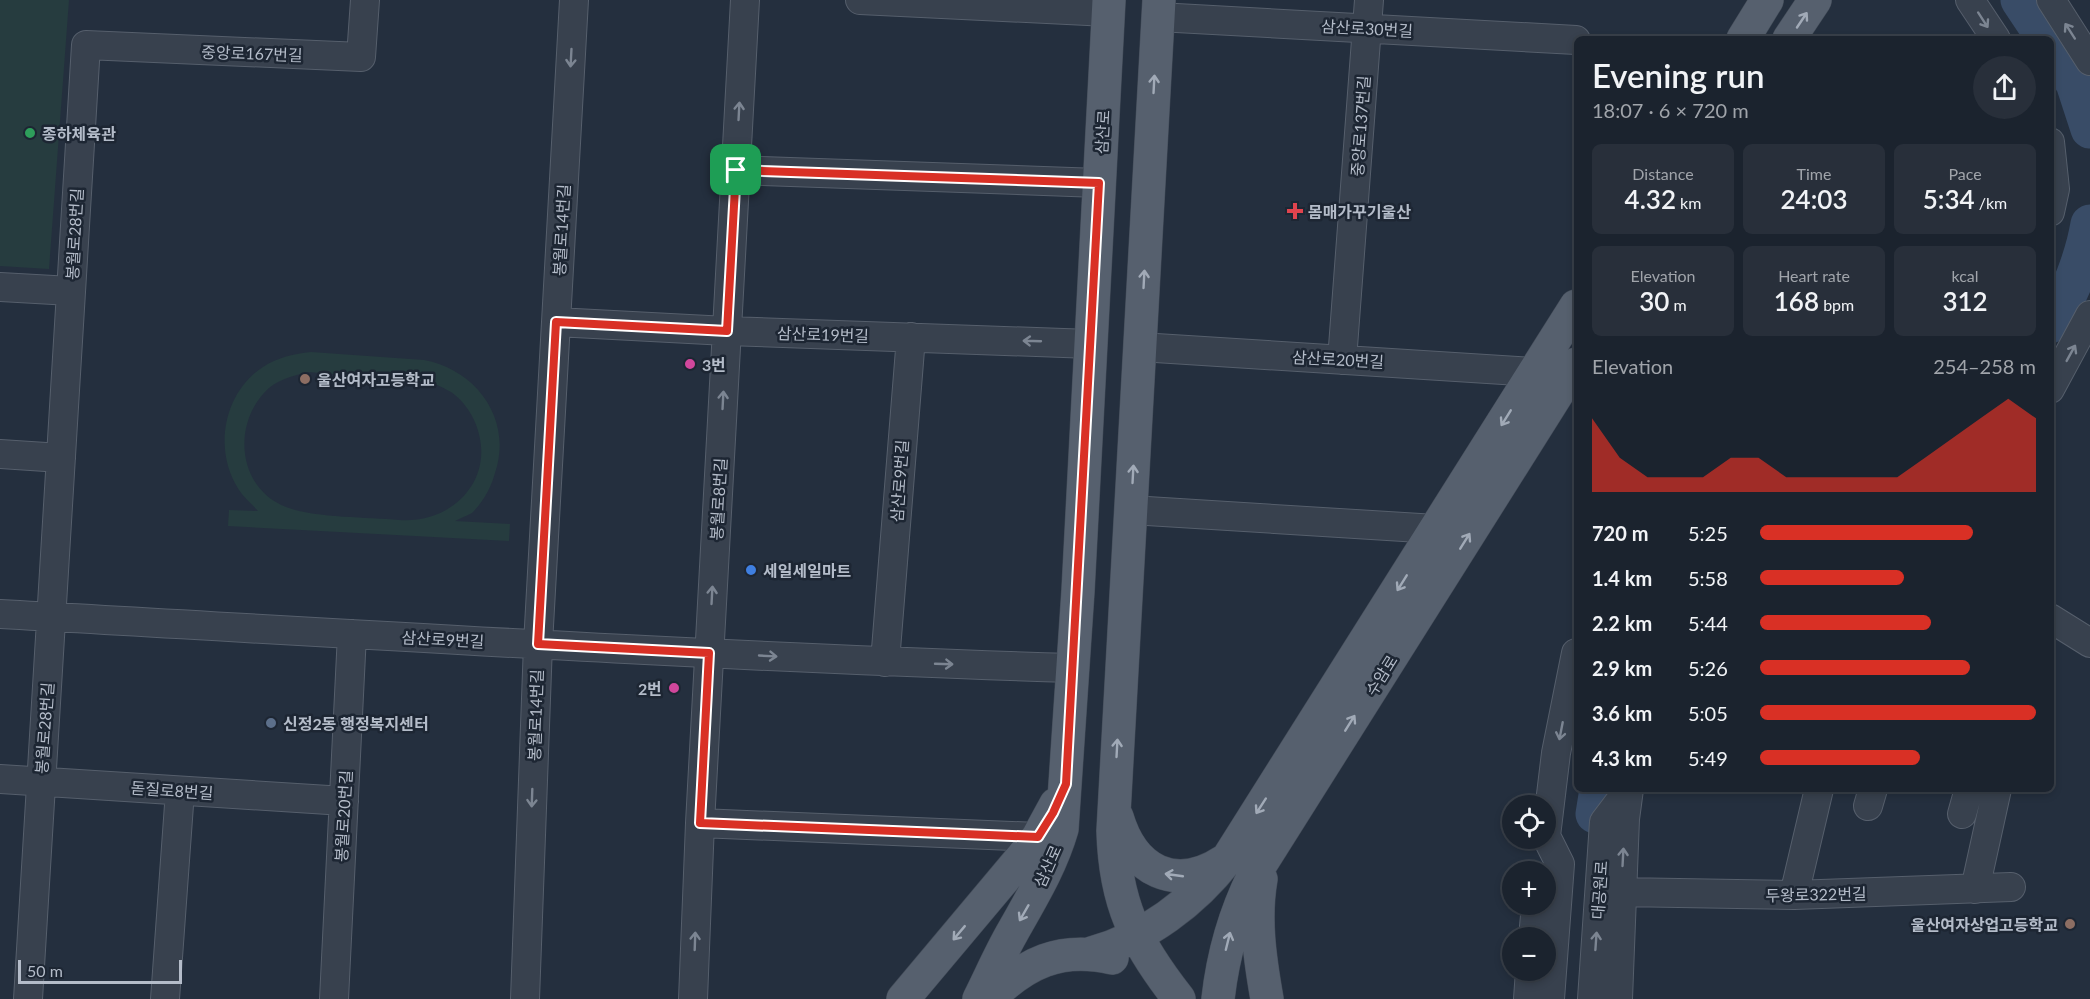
<!DOCTYPE html>
<html lang="en">
<head>
<meta charset="utf-8">
<style>
  body { margin:0; font-family:Lato,"Noto Sans KR",sans-serif; background:#282f3a; color:#f1f3f6; height:100vh; display:flex; flex-direction:column; font-size:22px; white-space:nowrap }
  * { box-sizing:border-box; margin:0 }
  p { font-size:20px; color:#a0a4aa }
  .icon { flex:none; width:33px; height:33px; fill:none; stroke:currentColor; stroke-width:2; stroke-linecap:round; stroke-linejoin:round }
  .map { position:relative; flex:1; overflow:hidden }
  .details { position:absolute; left:1574px; top:36px; width:480px; height:756px; display:flex; flex-direction:column; background:#1b232e; border-radius:9px; box-shadow:0 3px 9px #0003,0 0 0 2px #39404a }
  .details>* { flex:none }
  .tools { position:absolute; left:1502px; top:795px; display:grid; gap:12px }
  .tools a { display:grid; place-items:center; width:54px; height:54px; border-radius:50%; background:#1b232e; box-shadow:0 3px 9px #0003,0 0 0 2px #39404a; font-size:30px }
  .scale { position:absolute; left:18px; bottom:15px; width:164px; box-sizing:border-box; padding-left:6px; border:3px solid #b4bcc9; border-top:0; font-size:16px; line-height:21px; white-space:nowrap; color:#b4bcc9; -webkit-text-stroke:4px #1d2633; paint-order:stroke }
  .pin { position:absolute; display:grid; place-items:center; width:51px; height:51px; color:#fff; margin:-26px; border-radius:12px; box-shadow:0 3px 9px #0006 }
  .round { display:grid; place-items:center; flex:none; width:63px; height:63px; border-radius:32px; background:#282f3a }
  .head { display:flex; align-items:center; justify-content:space-between; height:102px; padding:0 18px }
  h1 { font-size:33px; font-weight:600; line-height:45px }
  .stats { display:grid; grid-template-columns:repeat(3,1fr); gap:9px; height:102px; padding:6px 18px }
  .stats div { display:grid; align-content:center; border-radius:9px; background:#282f3a; text-align:center }
  .stats b { font-size:26px; font-weight:600 }
  .stats small { font-size:16px; font-weight:400 }
  .stats p { font-size:16px }
  .chart { height:168px; padding:12px 18px }
  .chart p { display:flex; justify-content:space-between }
  .chart svg { width:100%; height:108px; margin-top:6px; fill:#d93025; opacity:.7 }
  ul { padding:0 18px; list-style:none; font-size:20px }
  li { display:grid; grid-template-columns:96px 72px 1fr; align-items:center; height:45px }
  li i { height:15px; border-radius:8px; background:#d93025 }
  .map>svg:first-child { display:block }
</style>
</head>
<body>
<div class="map">
<svg width="2090" height="999" viewBox="0 0 2090 999">
  <rect width="100%" height="100%" fill="#242f3e"/>
  <path fill="#263c3f" fill-rule="evenodd" d="M 0,0 L 69,0 L 49,269 L 0,266 Z
    M 311,352 L 424,360 C 477,370 513,420 495,473 C 491,488 483,502 472,513 C 467,516 460,518 455,521 L 510,524 L 509,541 L 228,526 L 229,510 L 258,511 C 252,504 244,498 239,490 C 213,451 223,393 263,367 C 278,357 294,354 311,352 ZM 308,372 C 337,374 366,377 394,379 C 406,380 419,380 431,383 C 437,384 445,389 451,392 C 461,399 469,409 474,420 C 499,475 456,524 399,520 C 367,517 314,518 286,507 C 239,489 232,428 264,393 C 275,380 292,376 308,372 Z"/>
  <g fill="none" stroke-linecap="round" stroke-linejoin="round">
    <path stroke="#394c67" stroke-width="39" d="M 2020,0 L 2046,39
      M 2050,45 L 2075,83 L 2090,129
      M 2050,324 C 2069,300 2085,254 2090,224
      M 1595,814 L 1599,789"/>
    <defs>
      <path id="minor" d="M 860,0 L 1108,12
        M 1970,0 L 1996,39
        M 2051,0 L 2090,61
        M 1158,17 L 1576,40
        M 2050,142 L 2055,189 L 2050,212
        M 736,170 L 1099,183
        M 0,287 L 71,291
        M 556,322 L 727,331 L 1091,344
        M 1140,347 L 1535,372
        M 1342,360 L 1369,0
        M 2050,389 L 2090,315
        M 0,454 L 61,458
        M 1131,510 L 1436,529
        M 0,614 C 358,634 715,657 1073,668
        M 2050,618 L 2090,643
        M 885,662 L 911,337
        M 0,779 L 344,801
        M 1868,806 L 1873,789
        M 1962,814 L 1969,789
        M 700,823 L 1038,837
        M 1975,889 L 1997,789
        M 1621,892 L 1794,895 L 2011,887
        M 1794,895 L 1819,789
        M 1533,938 L 1536,904
        M 28,999 L 86,45 L 361,57 L 365,0
        M 165,999 L 180,791
        M 334,999 L 352,634
        M 525,999 L 538,644 L 574,0
        M 693,999 L 700,823 L 745,0
        M 1528,999 L 1530,970
        M 1550,999 L 1560,864 L 1546,836 L 1556,753 L 1576,653
        M 1592,999 L 1604,822 L 1629,789
        M 1618,999 L 1625,819 L 1629,789"/>
      <path id="major" d="M 1159,0 L 1113,831 C 1115,903 1135,943 1179,999
        M 1743,39 L 1767,0
        M 1789,39 L 1815,0
        M 1117,817 C 1133,871 1175,893 1224,861
        M 1261,879 C 1254,919 1260,959 1267,999
        M 1092,953 C 1146,938 1194,902 1228,858 L 1576,306
        M 903,999 L 1023,856 L 1038,837 L 1056,804
        M 979,999 C 990,977 1000,954 1012,933 C 1031,899 1051,867 1062,829 L 1078,591 L 1109,0
        M 989,999 C 1025,963 1060,946 1112,958
        M 1218,999 C 1223,954 1234,915 1254,875 L 1576,364"/>
    </defs>
    <use href="#minor" stroke="#565f6c" stroke-width="30"/>
    <use href="#major" stroke="#414a57" stroke-width="34"/>
    <use href="#minor" stroke="#38414e" stroke-width="28"/>
    <use href="#major" stroke="#56606e" stroke-width="33"/>
  </g>
  <defs><path id="oneway-shaft" d="M-6 0H5M1.5-3L5.5 0L1.5 3" fill="none" stroke-width="1.6" stroke-linecap="round" stroke-linejoin="round" transform="scale(1.5)"/></defs>
  <g stroke="#a1aab7">
    <use href="#oneway-shaft" transform="translate(1802 20) rotate(-56)"/>
    <use href="#oneway-shaft" transform="translate(1154 84) rotate(-87)"/>
    <use href="#oneway-shaft" transform="translate(1144 279) rotate(-87)"/>
    <use href="#oneway-shaft" transform="translate(1506 418) rotate(122)"/>
    <use href="#oneway-shaft" transform="translate(1133 474) rotate(-87)"/>
    <use href="#oneway-shaft" transform="translate(1465 541) rotate(-58)"/>
    <use href="#oneway-shaft" transform="translate(1402 583) rotate(122)"/>
    <use href="#oneway-shaft" transform="translate(1350 723) rotate(-58)"/>
    <use href="#oneway-shaft" transform="translate(1117 748) rotate(-87)"/>
    <use href="#oneway-shaft" transform="translate(1261 806) rotate(123)"/>
    <use href="#oneway-shaft" transform="translate(1174 875) rotate(-172)"/>
    <use href="#oneway-shaft" transform="translate(1024 913) rotate(120)"/>
    <use href="#oneway-shaft" transform="translate(959 933) rotate(130)"/>
    <use href="#oneway-shaft" transform="translate(1228 941) rotate(-76)"/>
  </g>
  <g stroke="#7c8592">
    <use href="#oneway-shaft" transform="translate(1983 20) rotate(57)"/>
    <use href="#oneway-shaft" transform="translate(2070 31) rotate(-123)"/>
    <use href="#oneway-shaft" transform="translate(571 58) rotate(93)"/>
    <use href="#oneway-shaft" transform="translate(739 111) rotate(-87)"/>
    <use href="#oneway-shaft" transform="translate(1032 341) rotate(-178)"/>
    <use href="#oneway-shaft" transform="translate(2071 353) rotate(-61)"/>
    <use href="#oneway-shaft" transform="translate(723 400) rotate(-87)"/>
    <use href="#oneway-shaft" transform="translate(712 595) rotate(-87)"/>
    <use href="#oneway-shaft" transform="translate(768 656) rotate(3)"/>
    <use href="#oneway-shaft" transform="translate(944 664) rotate(2)"/>
    <use href="#oneway-shaft" transform="translate(1561 731) rotate(101)"/>
    <use href="#oneway-shaft" transform="translate(532 798) rotate(92)"/>
    <use href="#oneway-shaft" transform="translate(1623 857) rotate(-87)"/>
    <use href="#oneway-shaft" transform="translate(695 941) rotate(-88)"/>
    <use href="#oneway-shaft" transform="translate(1596 941) rotate(-86)"/>
  </g>
  <g fill="none" stroke-linecap="round" stroke-linejoin="round">
    <defs>
      <path id="route" d="M 736,170 L 1099,183 L 1066,784 L 1053,813 L 1038,837 L 700,823 L 709,653 L 538,644 L 556,322 L 727,331 Z"/>
    </defs>
    <use href="#route" stroke="#fff" stroke-width="12"/>
    <use href="#route" stroke="#d93025" stroke-width="8"/>
  </g>
  <circle fill="#2e9e5b" stroke="#1d2633" stroke-width="2" cx="30" cy="133" r="6"/>
  <path fill="#e0444e" stroke="#1d2633" stroke-width="2" d="M1292 202h6v6h6v6h-6v6h-6v-6h-6v-6h6z"/>
  <g fill="#d1479c" stroke="#1d2633" stroke-width="2">
    <circle cx="690" cy="364" r="6"/>
    <circle cx="674" cy="688" r="6"/>
  </g>
  <g fill="#8d6e63" stroke="#1d2633" stroke-width="2">
    <circle cx="305" cy="379" r="6"/>
    <circle cx="2070" cy="924" r="6"/>
  </g>
  <circle fill="#3f7fe0" stroke="#1d2633" stroke-width="2" cx="751" cy="570" r="6"/>
  <circle fill="#5c6f8a" stroke="#1d2633" stroke-width="2" cx="271" cy="723" r="6"/>
  <g text-anchor="middle" dominant-baseline="central" stroke-width="5" stroke-linejoin="round" paint-order="stroke">
    <g font-size="16" fill="#b4bcc9" stroke="#1d2633">
      <text transform="translate(1367 28) rotate(3)">삼산로30번길</text>
      <text transform="translate(252 53) rotate(2)">중앙로167번길</text>
      <text transform="translate(1360 126) rotate(-86)">중앙로137번길</text>
      <text transform="translate(1102 132) rotate(-87)">삼산로</text>
      <text transform="translate(561 230) rotate(-87)">봉월로14번길</text>
      <text transform="translate(74 234) rotate(-87)">봉월로28번길</text>
      <text transform="translate(823 334) rotate(2)">삼산로19번길</text>
      <text transform="translate(1338 359) rotate(3)">삼산로20번길</text>
      <text transform="translate(899 481) rotate(-86)">삼산로9번길</text>
      <text transform="translate(718 499) rotate(-87)">봉월로8번길</text>
      <text transform="translate(443 639) rotate(3)">삼산로9번길</text>
      <text transform="translate(1381 675) rotate(-58)">수암로</text>
      <text transform="translate(535 715) rotate(-88)">봉월로14번길</text>
      <text transform="translate(44 728) rotate(-86)">봉월로28번길</text>
      <text transform="translate(172 790) rotate(4)">돋질로8번길</text>
      <text transform="translate(343 816) rotate(-87)">봉월로20번길</text>
      <text transform="translate(1047 866) rotate(-66)">삼산로</text>
      <text transform="translate(1599 890) rotate(-86)">대공원로</text>
      <text transform="translate(1816 894) rotate(-1)">두왕로322번길</text>
    </g>
    <g font-size="16" font-weight="bold" fill="#b4bcc9" stroke="#1d2633" text-anchor="start">
      <text x="42" y="133">종하체육관</text>
      <text x="1308" y="211">몸매가꾸기울산</text>
      <text x="702" y="364">3번</text>
      <text x="317" y="379">울산여자고등학교</text>
      <text x="763" y="570">세일세일마트</text>
      <text x="662" y="688" text-anchor="end">2번</text>
      <text x="283" y="723">신정2동 행정복지센터</text>
      <text x="2058" y="924" text-anchor="end">울산여자상업고등학교</text>
    </g>
  </g>
</svg>
<div class="tools">
<a><svg class="icon" aria-label="locate" viewBox="0 0 24 24"><circle cx="12" cy="12" r="6"/><path d="M12 2v4M12 18v4M2 12h4M18 12h4"/></svg></a>
<a>+</a>
<a>−</a>
</div>
<div class="scale">50 m</div>
<div class="pin" style="left:736px;top:170px;background:#1e9e55"><svg class="icon" aria-label="arrive" viewBox="0 0 24 24"><path d="M6 21V4h12l-3 4 3 4H6"/></svg></div>
<section class="details">
<div class="head"><div><h1>Evening run</h1><p>18:07 · 6 × 720 m</p></div><a class="round"><svg class="icon" aria-label="share" viewBox="0 0 24 24"><path d="M12 15V3M7 8l5-5 5 5M5 13v7h14v-7"/></svg></a></div>
<div class="stats">
<div><p>Distance</p><b>4.32<small> km</small></b></div>
<div><p>Time</p><b>24:03</b></div>
<div><p>Pace</p><b>5:34<small> /km</small></b></div>
</div>
<div class="stats">
<div><p>Elevation</p><b>30<small> m</small></b></div>
<div><p>Heart rate</p><b>168<small> bpm</small></b></div>
<div><p>kcal</p><b>312</b></div>
</div>
<div class="chart"><p><span>Elevation</span>254–258 m</p>
<svg viewBox="0 0 160 44" preserveAspectRatio="none"><path d="M0 44V14L10 30L20 38L30 38L40 38L50 30L60 30L70 38L80 38L90 38L100 38L110 38L120 30L130 22L140 14L150 6L160 14V44z"/></svg>
</div>
<ul>
<li><b>720 m</b>5:25<i style="width:77%"></i></li>
<li><b>1.4 km</b>5:58<i style="width:52%"></i></li>
<li><b>2.2 km</b>5:44<i style="width:62%"></i></li>
<li><b>2.9 km</b>5:26<i style="width:76%"></i></li>
<li><b>3.6 km</b>5:05<i style="width:100%"></i></li>
<li><b>4.3 km</b>5:49<i style="width:58%"></i></li>
</ul>
</section>
</div>
</body>
</html>
